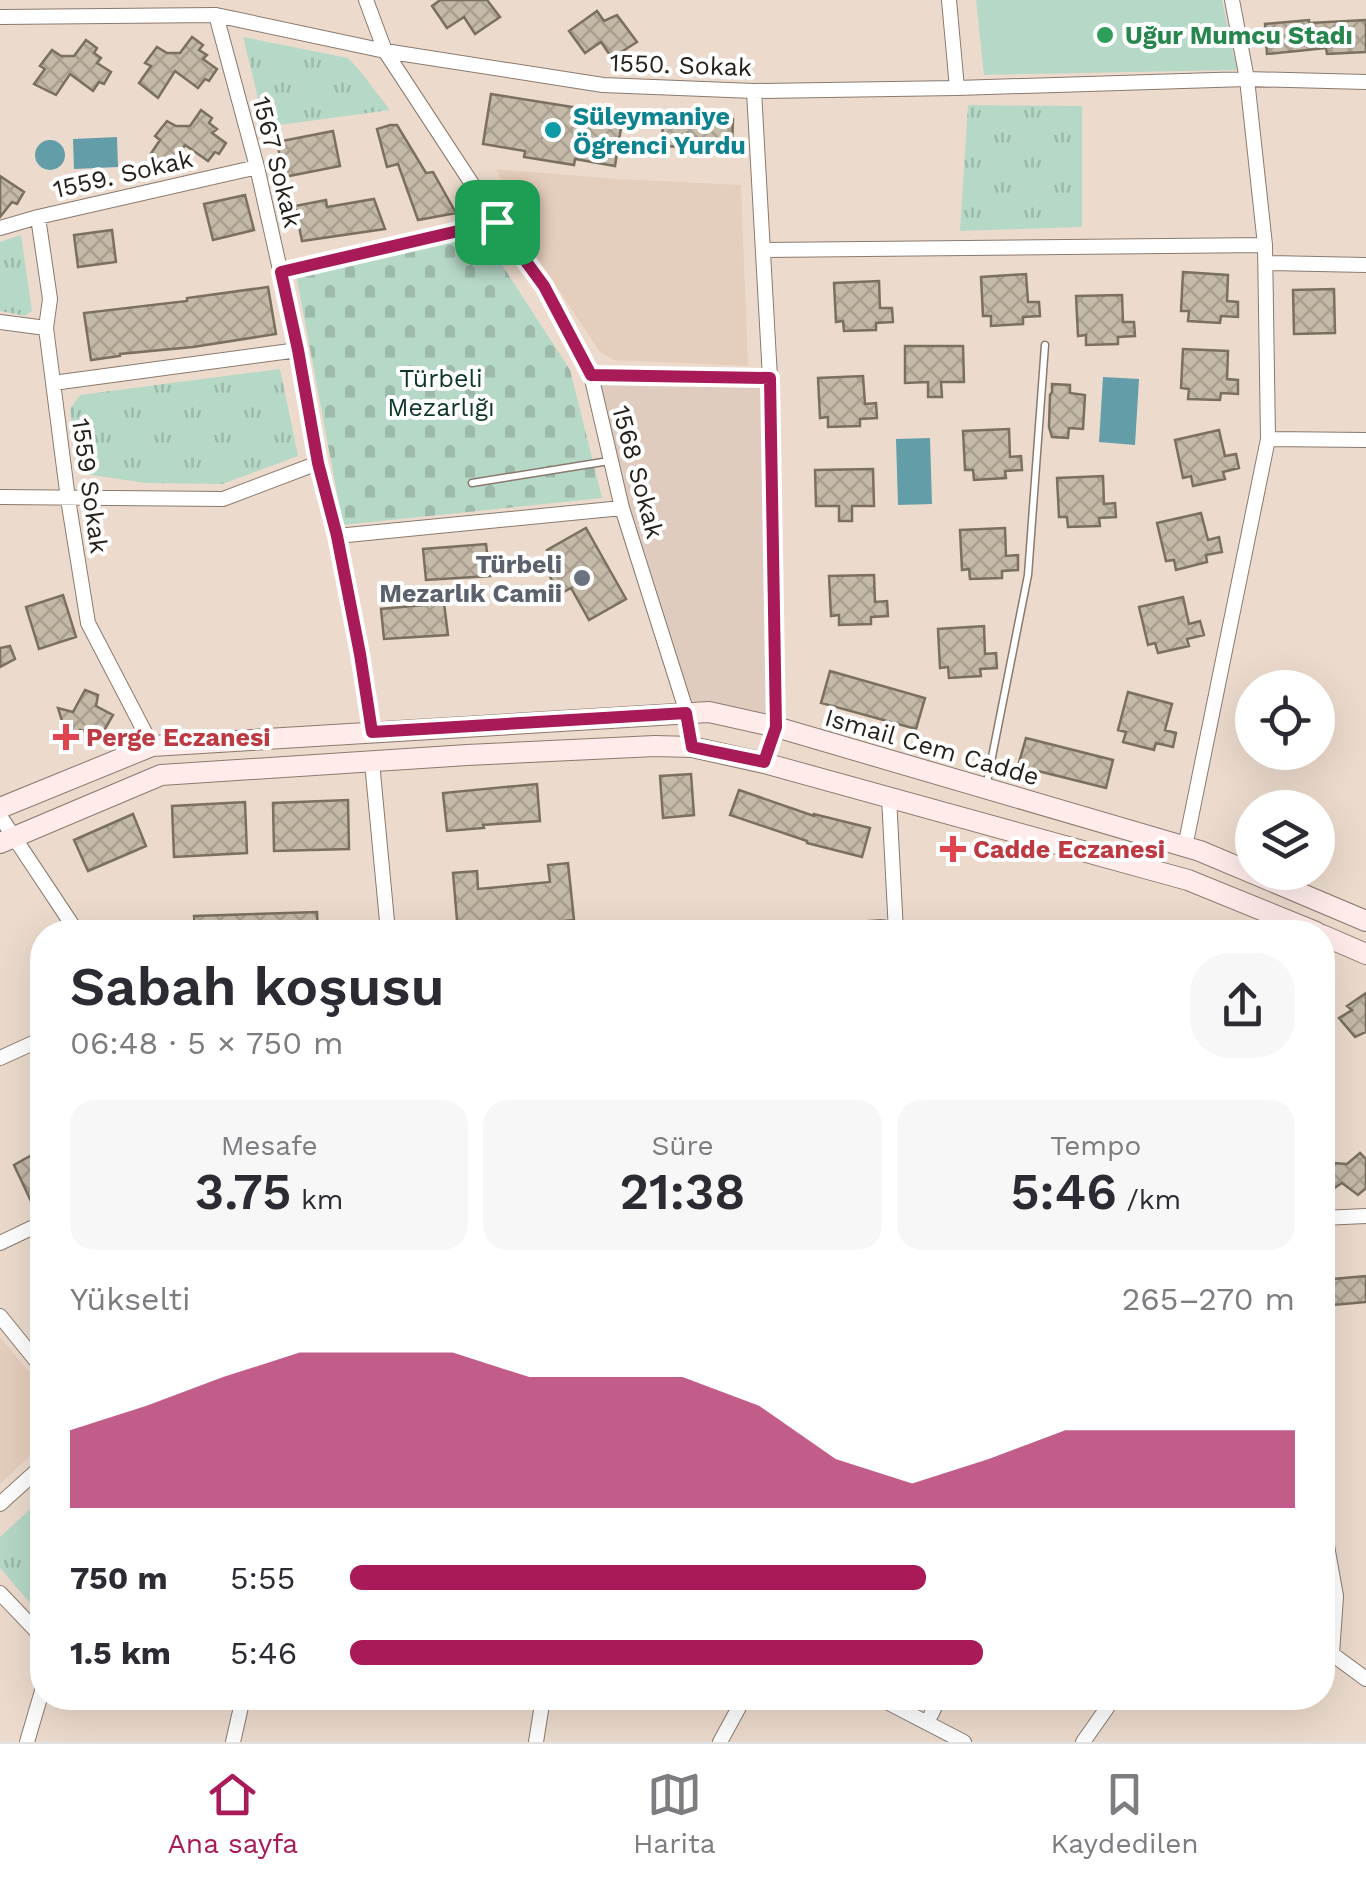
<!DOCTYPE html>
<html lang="tr">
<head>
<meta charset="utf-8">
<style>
  body { margin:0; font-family:"Work Sans",sans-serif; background:#f7f7f7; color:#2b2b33; height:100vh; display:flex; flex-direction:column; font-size:38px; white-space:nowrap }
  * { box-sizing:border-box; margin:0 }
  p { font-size:32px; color:#7c7c81 }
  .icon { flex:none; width:55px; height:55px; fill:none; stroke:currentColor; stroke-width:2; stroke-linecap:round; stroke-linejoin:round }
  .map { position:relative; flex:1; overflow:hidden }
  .drawer { position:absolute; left:30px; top:920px; width:1305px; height:790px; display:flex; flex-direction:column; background:#fff; border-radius:40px; box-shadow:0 10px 40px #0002 }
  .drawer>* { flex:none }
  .tools { position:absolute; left:1235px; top:670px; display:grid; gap:20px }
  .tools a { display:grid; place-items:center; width:100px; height:100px; border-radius:50%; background:#fff; box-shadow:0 10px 40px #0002; font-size:50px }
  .pin { position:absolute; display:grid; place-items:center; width:85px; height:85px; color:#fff; margin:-42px; border-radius:20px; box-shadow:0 5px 15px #0006 }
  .round { display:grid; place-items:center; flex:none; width:105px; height:105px; border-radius:40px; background:#f7f7f7 }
  .summary { display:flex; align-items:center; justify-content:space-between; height:170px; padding:0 40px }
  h1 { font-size:55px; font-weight:600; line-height:75px }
  .figures { display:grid; grid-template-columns:repeat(3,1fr); gap:15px; height:170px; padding:10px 40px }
  .figures div { display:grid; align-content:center; border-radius:25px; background:#f7f7f7; text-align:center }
  .figures b { font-size:50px; font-weight:600 }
  .figures small { font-size:28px; font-weight:400 }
  .figures p { font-size:28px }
  .chart { height:280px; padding:20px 40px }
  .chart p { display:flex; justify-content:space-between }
  .chart svg { width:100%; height:180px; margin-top:10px; fill:#a91a59; opacity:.7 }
  ul { padding:0 40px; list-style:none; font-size:32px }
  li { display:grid; grid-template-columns:160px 120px 1fr; align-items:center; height:75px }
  li i { height:25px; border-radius:12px; background:#a91a59 }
  .dock { display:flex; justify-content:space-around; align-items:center; height:140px; border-top:2px solid #e1e1e2; background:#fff; font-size:28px; color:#7c7c81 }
  .dock a { display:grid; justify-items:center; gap:5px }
  .dock .on { color:#a91a59 }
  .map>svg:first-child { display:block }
</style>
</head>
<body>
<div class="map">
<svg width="1366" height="1742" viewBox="0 0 1366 1742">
  <defs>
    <pattern id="cemetery-stones" width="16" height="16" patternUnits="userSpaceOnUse" patternTransform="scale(2.5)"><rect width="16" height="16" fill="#b6d8c7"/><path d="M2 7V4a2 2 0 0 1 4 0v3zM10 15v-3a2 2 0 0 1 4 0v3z" fill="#9cb9aa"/></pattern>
    <pattern id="park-tufts" width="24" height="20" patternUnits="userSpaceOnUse" patternTransform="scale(2.5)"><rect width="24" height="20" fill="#b6d8c7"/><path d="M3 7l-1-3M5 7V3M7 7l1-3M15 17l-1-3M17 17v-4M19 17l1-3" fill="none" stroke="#9cb9aa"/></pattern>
    <pattern id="building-cross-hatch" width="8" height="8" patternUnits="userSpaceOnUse" patternTransform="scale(2.5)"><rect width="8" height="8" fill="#c5b9a8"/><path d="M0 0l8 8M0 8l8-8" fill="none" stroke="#a99f90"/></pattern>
  </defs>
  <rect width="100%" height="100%" fill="#ecdbcd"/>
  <path fill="#e0ccbf" d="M 591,375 L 770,378 L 776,727 L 687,713 Z"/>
  <path fill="#e6cebc" d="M 496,169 L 619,179 L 741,185 L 748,366 L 614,360 L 600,352 L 540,262 Z
    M 0,1337 L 42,1387 L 42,1445 L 0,1484 Z"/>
  <path fill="#b6d8c7" d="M 976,0 L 1222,0 L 1237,70 L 984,75 Z"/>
  <path fill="url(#cemetery-stones)" d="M 482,234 L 570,370 L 602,498 L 343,525 L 296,274 Z"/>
  <path fill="url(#park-tufts)" d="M 243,37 L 348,58 L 360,71 L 390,110 L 265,127 Z
    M 968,105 L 1082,106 L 1082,227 L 960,231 Z
    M 21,235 L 32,311 L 25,316 L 0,311 L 0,242 Z
    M 280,369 L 298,456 L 222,484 L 146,483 L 78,473 L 70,409 L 80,395 Z
    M 42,1498 L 42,1617 L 0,1568 L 0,1537 Z"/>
  <path fill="#629da8" d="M 117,137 L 118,167 L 74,169 L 73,139 Z
    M35 155a15 15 0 1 1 30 0a15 15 0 1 1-30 0Z
    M 1103,377 L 1139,379 L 1135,445 L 1099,442 Z
    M 930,438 L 932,504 L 898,505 L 896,439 Z"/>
  <path fill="url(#building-cross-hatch)" stroke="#7a7060" stroke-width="2.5" d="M 440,0 L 487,0 L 500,17 L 475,34 L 464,17 L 447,28 L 432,6 Z
    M 597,11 L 604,21 L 617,15 L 637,42 L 612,58 L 601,42 L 585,53 L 569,31 Z
    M 1309,20 L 1309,23 L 1366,20 L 1366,52 L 1327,54 L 1326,48 L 1267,54 L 1265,24 Z
    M 192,37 L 203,45 L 199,50 L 207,55 L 203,59 L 217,69 L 209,81 L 205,79 L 198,88 L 175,71 L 158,98 L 139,83 L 151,66 L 145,63 L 157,47 L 167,53 L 180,53 Z
    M 86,40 L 97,48 L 94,53 L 101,58 L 97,63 L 111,72 L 104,84 L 99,82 L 93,91 L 70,74 L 56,95 L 34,84 L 45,69 L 40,66 L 52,50 L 61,56 L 74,56 Z
    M 491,94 L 623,115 L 615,166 L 575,159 L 574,165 L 524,157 L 525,151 L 483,144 Z
    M 201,110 L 212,118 L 209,123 L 217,129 L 212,133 L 226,143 L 219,154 L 215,152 L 208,161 L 185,145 L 171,166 L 150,155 L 160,140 L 155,136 L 167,121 L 176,126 L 190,126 Z
    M 663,116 L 733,119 L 732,149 L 662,146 Z
    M 390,125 L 397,125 L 426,173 L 433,172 L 456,213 L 418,220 L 398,164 L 387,167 L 377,129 Z
    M 333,131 L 340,166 L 284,177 L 277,142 Z
    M 0,176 L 24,192 L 17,204 L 12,202 L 0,217 Z
    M 245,195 L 254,230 L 213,240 L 204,204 Z
    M 374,199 L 385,229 L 302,241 L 295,206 L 326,200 L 327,207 Z
    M 112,230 L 116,262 L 78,267 L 74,235 Z
    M 1183,272 L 1228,275 L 1227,301 L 1238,302 L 1238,317 L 1221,316 L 1220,323 L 1188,321 L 1189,311 L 1181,311 Z
    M 1026,274 L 1028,302 L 1039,302 L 1040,316 L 1023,317 L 1023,324 L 991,326 L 991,316 L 983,316 L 981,277 Z
    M 879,281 L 880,308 L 892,308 L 893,322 L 876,323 L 876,330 L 844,331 L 843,321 L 836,322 L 834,283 Z
    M 268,287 L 276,334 L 193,347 L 120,354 L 120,356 L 91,360 L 84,313 L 187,301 L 187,298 Z
    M 1334,289 L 1335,333 L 1294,334 L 1293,290 Z
    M 1122,295 L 1123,322 L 1134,322 L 1135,336 L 1118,337 L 1118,344 L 1086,345 L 1086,335 L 1078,336 L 1076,296 Z
    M 905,346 L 963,346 L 964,382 L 941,382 L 942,397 L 928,397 L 928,382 L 905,383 Z
    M 1183,349 L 1228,351 L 1227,379 L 1238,380 L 1238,394 L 1221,393 L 1220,400 L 1188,399 L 1189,389 L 1181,388 Z
    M 863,376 L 865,404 L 876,403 L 877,418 L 860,419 L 860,426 L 828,427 L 828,417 L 820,418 L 818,378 Z
    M 1052,384 L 1070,385 L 1070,393 L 1085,395 L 1083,429 L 1069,428 L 1068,438 L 1052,437 L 1049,427 L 1050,395 L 1052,392 Z
    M 1009,429 L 1010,457 L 1021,456 L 1022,470 L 1005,471 L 1006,478 L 974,480 L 973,470 L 965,470 L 963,431 Z
    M 1219,430 L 1225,456 L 1236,454 L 1239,468 L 1223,472 L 1225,479 L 1193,486 L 1191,476 L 1183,478 L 1175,440 Z
    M 873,469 L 874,506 L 852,506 L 852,521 L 839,521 L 839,506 L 816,506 L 815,470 Z
    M 1103,476 L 1104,504 L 1115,503 L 1116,517 L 1099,518 L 1100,526 L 1068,527 L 1067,517 L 1059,517 L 1057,478 Z
    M 1201,513 L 1208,540 L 1219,537 L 1222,552 L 1206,555 L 1207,562 L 1176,570 L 1174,560 L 1166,561 L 1157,523 Z
    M 586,528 L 626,599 L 589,620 L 571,588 L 560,594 L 545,568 L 554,563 L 547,550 Z
    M 1005,528 L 1006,556 L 1018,555 L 1018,570 L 1002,571 L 1002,578 L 970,579 L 969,569 L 962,570 L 960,530 Z
    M 486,544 L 490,576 L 426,580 L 423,549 Z
    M 874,575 L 875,602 L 887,601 L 888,616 L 871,617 L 871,624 L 839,625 L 839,615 L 831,616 L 829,576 Z
    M 63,595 L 76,637 L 39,649 L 26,607 Z
    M 1183,597 L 1189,624 L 1200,621 L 1204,635 L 1187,639 L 1189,646 L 1158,653 L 1155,643 L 1148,645 L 1139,607 Z
    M 444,603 L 448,635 L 384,639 L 381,609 Z
    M 984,626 L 985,654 L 996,653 L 997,668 L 980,669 L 981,676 L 949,678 L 948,667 L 940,668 L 938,629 Z
    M 10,646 L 15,659 L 0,667 L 0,648 Z
    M 830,671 L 925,698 L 916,729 L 821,703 Z
    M 85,690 L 98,695 L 96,706 L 113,715 L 102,734 L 80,730 L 70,747 L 58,708 L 73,712 Z
    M 1128,692 L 1172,704 L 1165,730 L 1176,733 L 1173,747 L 1156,743 L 1154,750 L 1123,742 L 1126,732 L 1118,730 Z
    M 1026,738 L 1113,760 L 1106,788 L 1018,766 Z
    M 691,774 L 694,815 L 663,818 L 660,776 Z
    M 537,784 L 540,821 L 483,825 L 484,828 L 447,831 L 443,793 Z
    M 739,790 L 814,816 L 814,814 L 870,828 L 862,857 L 807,843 L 807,841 L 730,815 Z
    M 348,800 L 349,849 L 274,851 L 273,803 Z
    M 245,802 L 247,853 L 174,857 L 172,806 Z
    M 133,814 L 146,846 L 88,871 L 74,840 Z
    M 568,863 L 574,920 L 482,929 L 482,932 L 458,932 L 453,873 L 477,871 L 478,889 L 550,882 L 548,865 Z
    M 317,912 L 318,932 L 195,932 L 194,916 Z
    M 1366,993 L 1366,1032 L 1355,1037 L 1339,1018 L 1352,1010 L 1347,1006 Z
    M 1360,1153 L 1366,1159 L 1366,1188 L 1358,1195 L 1342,1183 L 1322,1196 L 1322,1154 L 1333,1163 L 1347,1164 Z
    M 30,1156 L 35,1167 L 42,1164 L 42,1212 L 37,1214 L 14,1165 Z
    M 1366,1276 L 1366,1302 L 1322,1306 L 1322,1280 Z"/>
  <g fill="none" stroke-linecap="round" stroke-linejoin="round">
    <defs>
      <path id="lane" d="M 472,483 L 609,461
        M 987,782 L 1028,575 L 1045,345"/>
      <path id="street" d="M 366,0 L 385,51 L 497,222 L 544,287 L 591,375 L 622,508 L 687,713 L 692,747
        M 949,0 L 957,88
        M 216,15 L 257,167 L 298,350 L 318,463 L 337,536 L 360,654 L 372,732
        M 0,17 L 216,15 L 385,51 L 603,85 L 754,91 L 957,88 L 1247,79 L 1366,82
        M 754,91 L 770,378 L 776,727 L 764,763
        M 38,217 L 50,299 L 46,328 L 68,499 L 88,623 L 152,746
        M 0,228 L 38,217 L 257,167
        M 764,250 L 1265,245
        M 1267,263 L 1366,265
        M 281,272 L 497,222
        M 0,322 L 46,328
        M 591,375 L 770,378
        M 53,383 L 298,350
        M 1268,439 L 1366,440
        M 0,497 L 223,499 L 318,463
        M 337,536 L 622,508
        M 372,762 L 388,932
        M 889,797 L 896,932
        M 0,816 L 77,932
        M 1185,847 L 1268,439 L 1265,245 L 1247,79 L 1232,0
        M 807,932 L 896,926
        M 0,1058 L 42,1039
        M 1322,1218 L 1366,1216
        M 0,1243 L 42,1223
        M 0,1316 L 42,1368
        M 0,1504 L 42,1466
        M 1322,1518 L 1336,1596 L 1332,1654
        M 0,1593 L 42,1637
        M 1325,1652 L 1332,1654 L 1366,1679
        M 879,1698 L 964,1742
        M 928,1721 L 939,1698
        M 27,1742 L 42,1691
        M 233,1742 L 243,1698
        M 536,1742 L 543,1698
        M 720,1742 L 744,1698
        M 1083,1742 L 1114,1698"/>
      <path id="secondary" d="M 0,808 L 152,746 L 709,712 L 776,727 L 1200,851 L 1366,921
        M 0,843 L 161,775 L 467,755 L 655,746 L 692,747 L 764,763 L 1188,880 L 1316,932
        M 1322,935 L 1366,954"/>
    </defs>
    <use href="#lane" stroke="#8a7a6e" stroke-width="9"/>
    <use href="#street" stroke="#8a7a6e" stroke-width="16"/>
    <use href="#secondary" stroke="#8a7a6e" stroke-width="22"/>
    <use href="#lane" stroke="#fff" stroke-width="6"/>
    <use href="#street" stroke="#fff" stroke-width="14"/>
    <use href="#secondary" stroke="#feebea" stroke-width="20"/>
  </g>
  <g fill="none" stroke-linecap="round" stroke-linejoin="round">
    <defs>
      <path id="route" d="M 497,222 L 544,286 L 591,375 L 770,378 L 776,727 L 764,762 L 692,747 L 686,713 L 372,732 L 360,654 L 337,536 L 318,463 L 298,350 L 281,272 Z"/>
    </defs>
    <use href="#route" stroke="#fff" stroke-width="20"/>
    <use href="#route" stroke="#a91a59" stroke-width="12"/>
  </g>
  <circle fill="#2e9e5b" stroke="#fff" stroke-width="4" cx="1105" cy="35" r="10"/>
  <circle fill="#0f9aa8" stroke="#fff" stroke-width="4" cx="553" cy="130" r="10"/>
  <circle fill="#6b7280" stroke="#fff" stroke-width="4" cx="582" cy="578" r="10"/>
  <g fill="#e0444e" stroke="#fff" stroke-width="4">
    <path d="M61 722h10v10h10v10h-10v10h-10v-10h-10v-10h10z"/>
    <path d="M948 834h10v10h10v10h-10v10h-10v-10h-10v-10h10z"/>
  </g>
  <g text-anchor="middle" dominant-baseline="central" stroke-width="8" stroke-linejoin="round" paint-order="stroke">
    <g font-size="25" font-weight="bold" fill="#27864d" stroke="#fff" text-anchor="start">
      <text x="1125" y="35">Uğur Mumcu Stadı</text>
    </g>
    <g font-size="25" fill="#251f1a" stroke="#fff">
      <text transform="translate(681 65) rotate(2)">1550. Sokak</text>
      <text transform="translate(277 162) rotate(76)">1567 Sokak</text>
      <text transform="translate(123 174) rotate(-13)">1559. Sokak</text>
      <text transform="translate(638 472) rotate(75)">1568 Sokak</text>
      <text transform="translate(90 486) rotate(82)">1559 Sokak</text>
      <text transform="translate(932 747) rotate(16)">Ismail Cem Cadde</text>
    </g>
    <g font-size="25" font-weight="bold" fill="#0d838f" stroke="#fff" text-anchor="start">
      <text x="573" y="116">Süleymaniye<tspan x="573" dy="29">Ögrenci Yurdu</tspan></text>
    </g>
    <g font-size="25" fill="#0b3726" stroke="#fff">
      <text x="441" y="378">Türbeli<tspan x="441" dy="29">Mezarlığı</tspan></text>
    </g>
    <g font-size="25" font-weight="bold" fill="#5b616d" stroke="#fff" text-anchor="end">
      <text x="562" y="564">Türbeli<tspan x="562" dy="29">Mezarlık Camii</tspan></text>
    </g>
    <g font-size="25" font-weight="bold" fill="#be3a42" stroke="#fff" text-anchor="start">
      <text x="86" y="737">Perge Eczanesi</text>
      <text x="973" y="849">Cadde Eczanesi</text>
    </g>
  </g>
</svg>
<div class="tools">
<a><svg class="icon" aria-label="locate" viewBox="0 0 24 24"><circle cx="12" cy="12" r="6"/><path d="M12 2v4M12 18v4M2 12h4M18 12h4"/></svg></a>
<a><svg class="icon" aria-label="layers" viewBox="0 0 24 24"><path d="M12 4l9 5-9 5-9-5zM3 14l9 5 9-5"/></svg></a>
</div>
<div class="pin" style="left:497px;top:222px;background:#1e9e55"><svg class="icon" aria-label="arrive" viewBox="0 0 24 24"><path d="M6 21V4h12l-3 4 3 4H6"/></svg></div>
<section class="drawer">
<div class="summary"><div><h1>Sabah koşusu</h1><p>06:48 · 5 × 750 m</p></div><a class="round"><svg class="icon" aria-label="share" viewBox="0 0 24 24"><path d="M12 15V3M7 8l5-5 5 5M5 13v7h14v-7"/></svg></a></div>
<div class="figures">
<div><p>Mesafe</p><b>3.75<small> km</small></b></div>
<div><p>Süre</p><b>21:38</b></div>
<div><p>Tempo</p><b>5:46<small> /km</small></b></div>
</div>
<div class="chart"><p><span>Yükselti</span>265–270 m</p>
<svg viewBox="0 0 160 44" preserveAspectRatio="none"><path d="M0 44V25L10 19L20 12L30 6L40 6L50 6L60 12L70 12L80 12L90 19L100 32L110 38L120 32L130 25L140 25L150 25L160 25V44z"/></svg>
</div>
<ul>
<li><b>750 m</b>5:55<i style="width:61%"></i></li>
<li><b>1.5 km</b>5:46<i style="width:67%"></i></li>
</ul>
</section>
</div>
<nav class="dock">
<a class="on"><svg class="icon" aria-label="home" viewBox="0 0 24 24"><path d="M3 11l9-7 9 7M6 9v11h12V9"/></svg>Ana sayfa</a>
<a><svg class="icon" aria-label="map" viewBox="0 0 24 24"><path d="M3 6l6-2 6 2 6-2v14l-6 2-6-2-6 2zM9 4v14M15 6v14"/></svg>Harita</a>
<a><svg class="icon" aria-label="saved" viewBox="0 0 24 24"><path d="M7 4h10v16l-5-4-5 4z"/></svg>Kaydedilen</a>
</nav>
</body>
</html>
